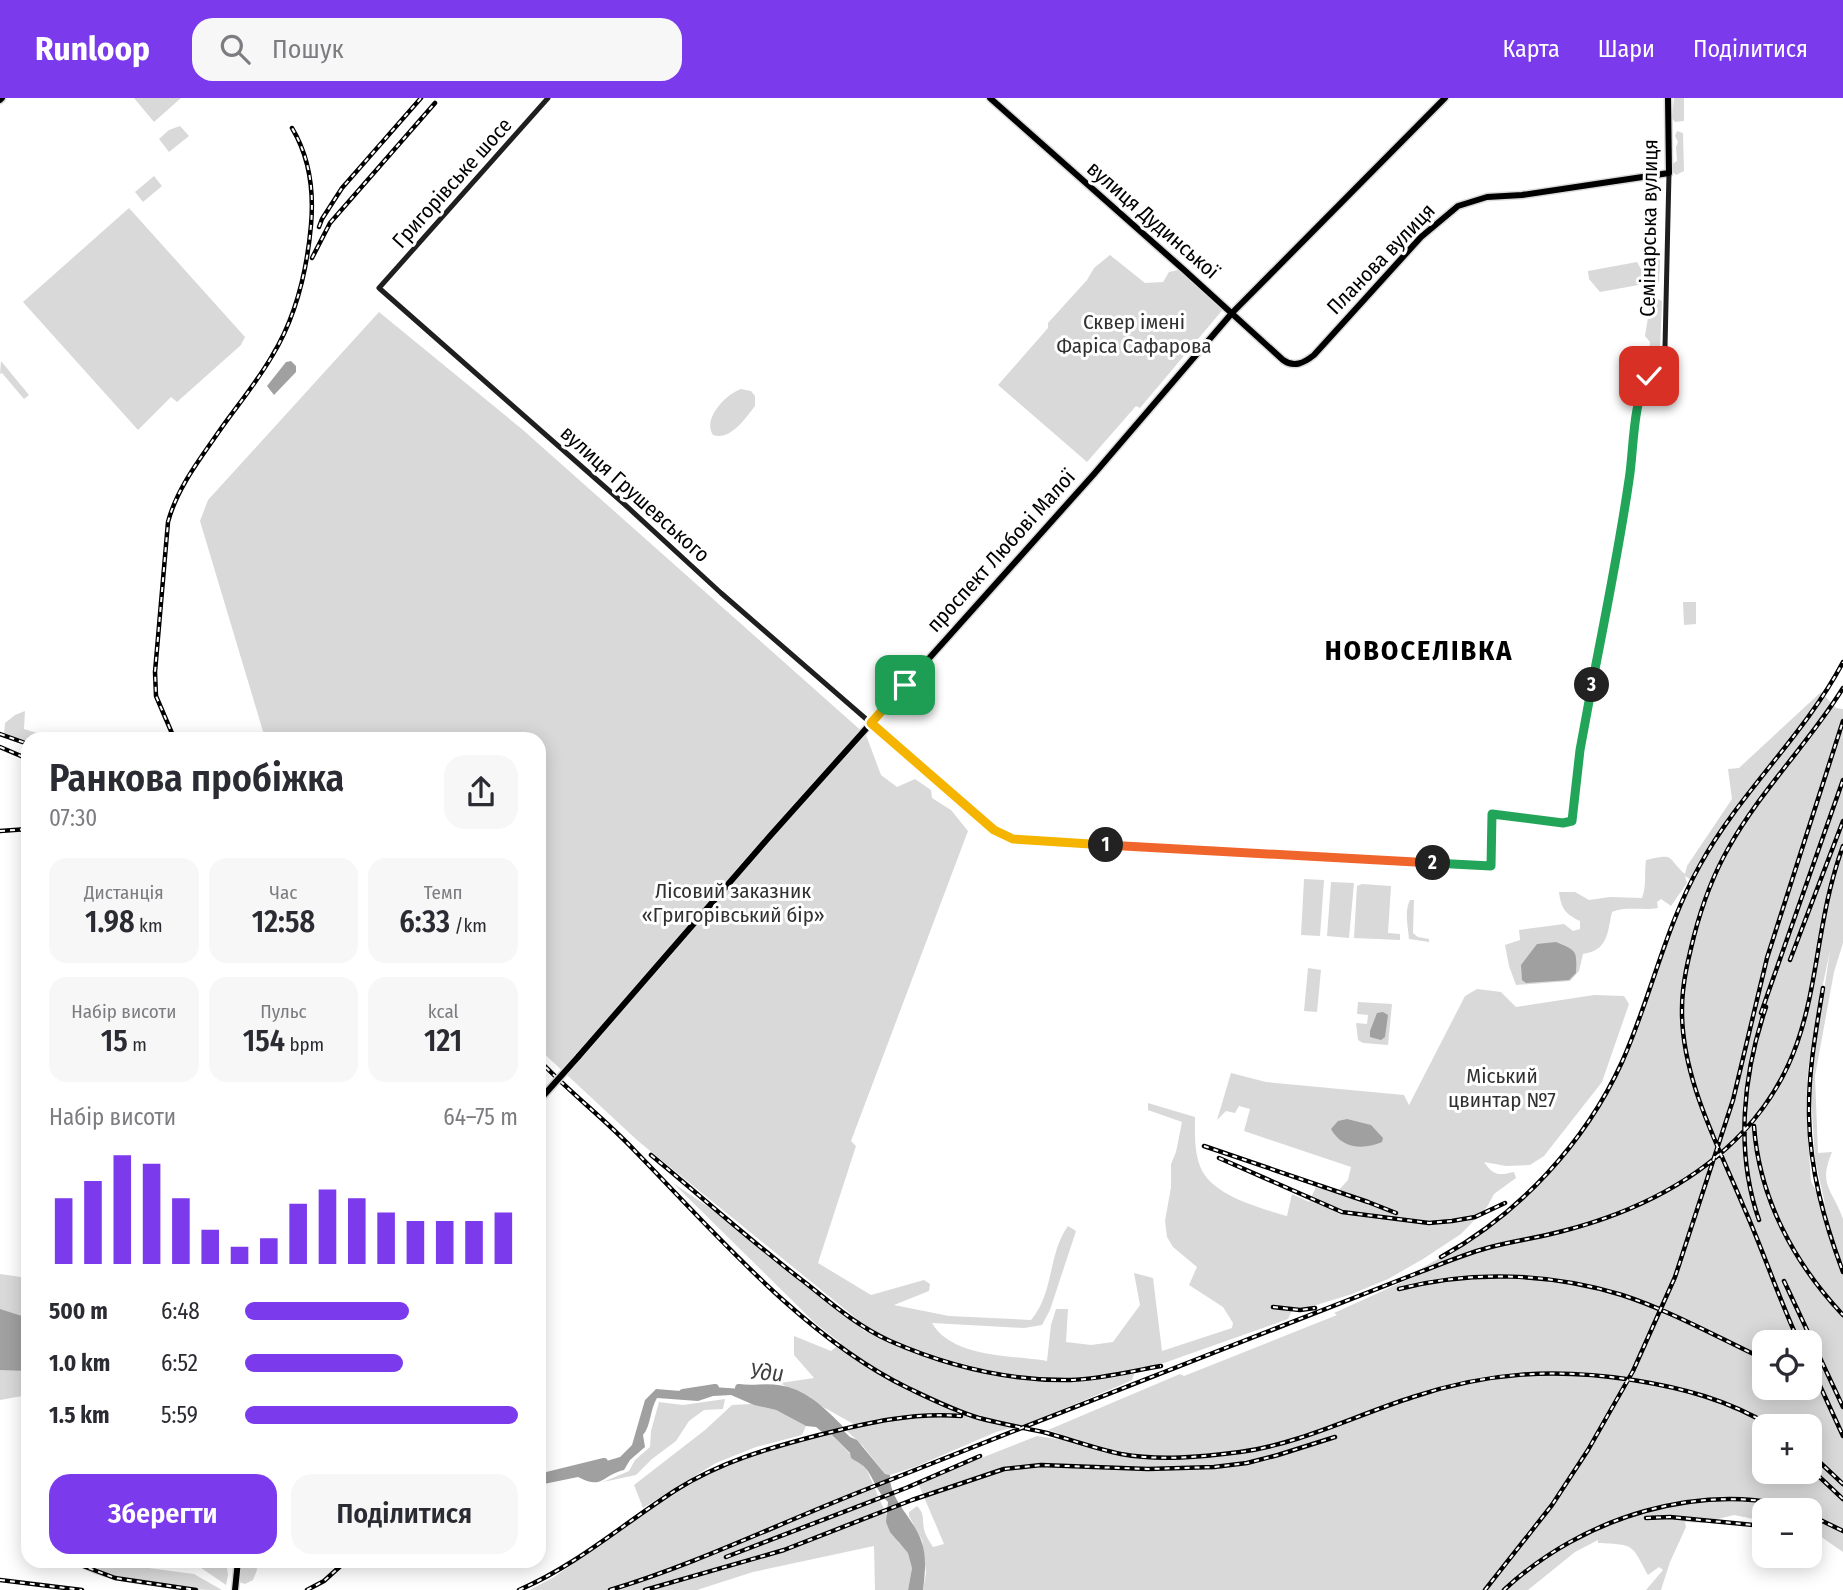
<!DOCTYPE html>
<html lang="uk">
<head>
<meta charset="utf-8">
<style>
  body { margin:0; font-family:"Fira Sans Condensed",sans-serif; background:#f7f7f7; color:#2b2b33; height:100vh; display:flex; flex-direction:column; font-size:26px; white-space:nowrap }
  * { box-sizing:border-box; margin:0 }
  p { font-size:23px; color:#7c7c81 }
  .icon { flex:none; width:38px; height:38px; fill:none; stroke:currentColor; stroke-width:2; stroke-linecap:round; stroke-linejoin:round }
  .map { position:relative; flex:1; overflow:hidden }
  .panel { position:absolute; left:21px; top:634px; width:525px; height:836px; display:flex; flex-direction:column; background:#fff; border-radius:21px; box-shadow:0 4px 18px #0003 }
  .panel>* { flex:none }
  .tools { position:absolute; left:1752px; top:1232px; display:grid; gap:14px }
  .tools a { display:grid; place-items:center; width:70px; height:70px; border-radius:14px; background:#fff; box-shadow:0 4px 18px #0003; font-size:35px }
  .pin { position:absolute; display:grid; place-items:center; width:60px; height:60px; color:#fff; margin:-30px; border-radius:14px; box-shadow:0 4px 10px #0006 }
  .km { position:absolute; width:35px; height:35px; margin:-18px; border-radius:50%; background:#222; color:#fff; font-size:19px; line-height:35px; text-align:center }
  .round { display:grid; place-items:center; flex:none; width:74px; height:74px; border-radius:21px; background:#f7f7f7 }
  .head { display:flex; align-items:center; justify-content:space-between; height:119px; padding:0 28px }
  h1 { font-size:38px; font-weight:600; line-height:52px }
  .stats { display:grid; grid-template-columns:repeat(3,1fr); gap:10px; height:119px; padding:7px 28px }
  .stats div { display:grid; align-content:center; border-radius:18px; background:#f7f7f7; text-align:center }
  .stats b { font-size:30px; font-weight:600 }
  .stats small { font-size:19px; font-weight:400 }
  .stats p { font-size:19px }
  .chart { height:196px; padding:14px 28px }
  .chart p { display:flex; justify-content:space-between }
  .chart svg { width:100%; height:126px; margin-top:7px; stroke:#7c3aed; stroke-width:6 }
  .button { display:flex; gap:14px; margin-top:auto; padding:14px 28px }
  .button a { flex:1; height:80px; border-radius:21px; background:#7c3aed; color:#fff; font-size:28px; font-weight:600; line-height:80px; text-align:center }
  .button a+a { background:#f7f7f7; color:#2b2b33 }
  ul { padding:0 28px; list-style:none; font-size:23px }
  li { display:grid; grid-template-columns:112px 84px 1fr; align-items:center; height:52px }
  li i { height:18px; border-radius:9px; background:#7c3aed }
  header { display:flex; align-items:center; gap:42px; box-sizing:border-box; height:98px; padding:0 35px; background:#7c3aed; color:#fff }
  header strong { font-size:33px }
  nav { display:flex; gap:38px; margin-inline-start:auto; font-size:24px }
  .search { width:490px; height:63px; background:#f7f7f7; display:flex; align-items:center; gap:18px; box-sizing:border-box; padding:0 24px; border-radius:21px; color:#7c7c81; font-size:26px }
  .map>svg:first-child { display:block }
</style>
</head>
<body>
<header>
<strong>Runloop</strong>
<div class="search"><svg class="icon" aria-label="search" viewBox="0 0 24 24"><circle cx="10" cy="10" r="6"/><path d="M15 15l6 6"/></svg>Пошук</div>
<nav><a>Карта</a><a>Шари</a><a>Поділитися</a></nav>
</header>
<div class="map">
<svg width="1843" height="1492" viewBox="0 0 1843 1492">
  <rect width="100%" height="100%" fill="#fff"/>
  <path fill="#d9d9d9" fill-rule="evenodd" d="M 134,0 L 181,0 L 154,24 Z
    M 1674,0 L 1684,0 L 1684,23 L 1675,24 L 1672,20 Z
    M 180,28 L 189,38 L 169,54 L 159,41 L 169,32 Z
    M 1677,33 L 1683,35 L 1684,73 L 1676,77 L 1672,73 L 1672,66 L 1677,63 L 1676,49 L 1678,44 L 1675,38 Z
    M 154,78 L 162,88 L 143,104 L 135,94 Z
    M 129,110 L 245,239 L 241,247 L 177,304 L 171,299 L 138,332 L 23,204 Z
    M 1110,157 L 1145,185 L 1163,184 L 1169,174 L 1183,171 L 1225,209 L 1140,310 L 1136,308 L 1087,364 L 998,287 L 1048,230 L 1048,225 L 1087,182 L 1094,170 Z
    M 1652,161 L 1659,161 L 1660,163 L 1659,184 L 1650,186 L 1647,181 L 1648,164 Z
    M 1637,164 L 1641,171 L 1644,186 L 1600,194 L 1589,181 L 1588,173 Z
    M 1653,199 L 1662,203 L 1660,251 L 1657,253 L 1649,252 L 1650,244 L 1645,238 L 1651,201 Z
    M 379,214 L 523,332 L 866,637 L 881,677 L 897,689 L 915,681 L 931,692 L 932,700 L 951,712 L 968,733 L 851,1043 L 856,1048 L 818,1165 L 871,1197 L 924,1182 L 930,1186 L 929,1193 L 894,1207 L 949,1218 L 1031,1222 C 1054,1196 1048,1155 1068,1128 L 1076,1133 L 1050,1212 L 1042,1227 L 1024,1230 L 932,1225 C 952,1260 1012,1257 1047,1263 L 1051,1227 L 1056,1211 L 1068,1211 L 1066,1244 L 1091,1247 L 1113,1244 L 1140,1207 L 1134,1175 L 1153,1180 L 1162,1253 L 1232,1230 L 1233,1225 L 1223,1209 L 1189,1187 L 1197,1169 L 1173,1149 L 1167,1139 L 1165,1123 L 1171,1089 L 1171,1066 L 1176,1054 L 1182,1024 L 1148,1012 L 1148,1005 L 1195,1019 C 1195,1036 1194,1052 1200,1068 C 1210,1097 1260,1110 1287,1118 L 1292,1096 L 1309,1104 L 1316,1089 L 1336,1095 L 1348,1082 L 1351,1069 L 1244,1033 L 1250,1011 L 1239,1008 L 1235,1015 L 1226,1013 L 1217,1022 L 1231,975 L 1266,984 L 1404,997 L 1409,1007 L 1465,898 L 1477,891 L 1501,894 L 1516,909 L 1594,897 L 1624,898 L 1629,906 L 1602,984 L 1544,1058 L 1530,1067 L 1506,1068 L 1484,1064 C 1493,1077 1498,1078 1514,1074 L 1516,1080 L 1494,1096 L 1487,1109 L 1461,1136 L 1423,1161 L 1388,1181 L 1352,1196 L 1310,1209 L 1293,1210 L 1288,1221 L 1164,1265 L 1136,1271 L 1132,1282 L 1121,1287 L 1027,1326 L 996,1334 L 915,1369 L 890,1377 L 885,1376 L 863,1348 L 847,1333 L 859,1329 L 780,1285 L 814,1280 L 794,1257 L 794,1238 L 831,1253 L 841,1245 L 816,1226 L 673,1085 L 707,1108 L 867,1235 L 857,1221 L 638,1043 L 539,951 L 539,640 L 265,640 L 200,423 L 208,402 Z
    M 1,263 L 29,297 L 24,301 L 2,275 L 0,276 Z
    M 741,291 L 751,293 L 755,298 L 755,308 C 745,321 730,343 713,337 C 702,321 726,296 741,291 Z
    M 1683,504 L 1696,504 L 1696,526 L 1684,527 Z
    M 1821,594 L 1836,610 L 1843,611 L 1843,845 L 1834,874 L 1815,978 L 1818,1055 L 1832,1054 C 1818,1088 1832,1090 1843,1121 L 1843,1454 L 1810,1431 L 1810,1412 L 1764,1412 L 1764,1423 L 1734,1417 L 1702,1425 L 1685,1424 L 1686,1429 L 1670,1464 L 1661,1492 L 1646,1492 L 1663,1472 L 1659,1469 L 1648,1477 C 1631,1446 1636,1447 1598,1445 L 1598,1442 L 1575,1454 L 1528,1492 L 923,1492 L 926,1475 L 922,1442 L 909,1418 L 909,1414 L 917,1408 C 925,1416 922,1421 924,1431 C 925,1437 930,1444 933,1449 L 944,1446 L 918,1385 L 1037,1338 L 1090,1346 L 1048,1332 L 1180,1276 L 1184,1278 L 1337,1217 L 1334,1215 L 1453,1161 L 1409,1177 L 1464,1147 L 1501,1121 L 1545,1079 L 1579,1039 L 1595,1017 L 1622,967 L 1667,841 L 1693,783 L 1685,778 L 1687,785 L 1671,808 L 1661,801 L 1657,804 L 1658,810 C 1644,813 1626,808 1612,814 C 1607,836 1608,852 1583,856 L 1579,873 L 1570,883 L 1516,887 L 1509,868 L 1505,847 L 1520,842 L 1519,832 L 1564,826 L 1573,833 L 1580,831 L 1580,823 C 1565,816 1561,810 1559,794 L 1575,794 L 1589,802 L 1610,799 L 1642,800 C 1647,787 1644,776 1646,762 C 1676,755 1666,759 1685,776 L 1687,768 L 1732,701 L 1728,671 L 1739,670 ZM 1830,853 L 1815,952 L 1811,998 L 1815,1061 L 1825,1106 L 1811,1084 L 1806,1009 L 1808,972 L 1818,909 ZM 1764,1244 L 1810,1244 L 1810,1290 L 1764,1290 ZM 1764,1328 L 1810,1328 L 1810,1374 L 1764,1374 Z
    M 25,613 L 24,631 L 53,640 L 28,640 L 28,644 L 4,636 L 5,625 L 15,617 Z
    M 1304,781 L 1324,782 L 1320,838 L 1301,837 Z
    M 1331,784 L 1354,785 L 1349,840 L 1327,838 Z
    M 1362,786 L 1391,788 L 1388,835 L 1400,836 L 1400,842 L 1354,840 L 1357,788 Z
    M 1410,802 L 1414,802 L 1413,835 L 1418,839 L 1429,841 L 1429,844 L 1409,841 C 1408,828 1404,814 1410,802 Z
    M 1308,870 L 1321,872 L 1317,914 L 1304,913 Z
    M 1358,904 L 1392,906 L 1388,947 L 1363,945 L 1358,942 L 1356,925 L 1367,926 L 1368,917 L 1357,916 Z
    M 0,1176 L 28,1180 L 28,1297 L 0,1302 Z
    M 725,1301 L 723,1311 L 704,1312 L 689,1323 L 676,1343 L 652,1361 L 636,1377 L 603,1384 L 629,1373 L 635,1362 L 650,1349 L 651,1333 L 659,1304 L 683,1307 Z
    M 751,1306 L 776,1312 L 806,1328 L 802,1337 L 756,1349 L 716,1365 L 643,1410 L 634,1387 L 705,1332 L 732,1307 Z
    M 831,1336 L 850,1356 L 852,1360 L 866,1370 L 898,1444 L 910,1456 L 912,1470 L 908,1492 L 875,1492 L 874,1448 L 753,1474 L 697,1492 L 530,1492 L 554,1479 L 662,1404 L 704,1378 L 753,1358 L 801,1342 Z
    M 72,1463 L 95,1463 L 194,1476 L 222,1492 C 185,1492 98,1488 72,1463 Z
    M 191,1463 L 226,1463 L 228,1477 L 226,1487 Z
    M 241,1463 L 256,1463 L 257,1472 L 253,1482 L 245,1486 L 239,1484 Z"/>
  <path fill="#a0a0a0" d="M 291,263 L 296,268 L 296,274 L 274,297 L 267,288 L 286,264 Z
    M 1556,844 C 1577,853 1577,852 1576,875 L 1569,882 L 1526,885 L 1522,882 L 1521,867 L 1537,846 Z
    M 1383,914 L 1388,917 L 1385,939 L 1381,942 L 1370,939 L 1370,933 L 1377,915 Z
    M 1347,1021 L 1371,1027 L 1383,1040 L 1382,1044 C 1363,1052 1342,1051 1331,1031 L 1338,1023 Z
    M 0,1211 L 28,1220 L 28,1273 L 0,1272 Z
    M 713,1289 L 772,1293 L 799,1297 L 819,1309 L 850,1339 L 857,1342 L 885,1376 L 890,1377 C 889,1402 913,1419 921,1442 C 927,1458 925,1475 923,1492 L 908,1492 L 912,1470 L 908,1455 L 890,1434 L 886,1424 L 888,1404 C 878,1395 876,1386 869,1375 C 865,1367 858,1365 851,1360 L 850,1355 L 831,1336 L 822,1334 L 816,1329 L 806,1328 L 776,1312 L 754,1307 L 731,1297 L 713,1298 L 698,1303 L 657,1300 C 650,1311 651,1328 643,1337 L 645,1349 L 630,1362 L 624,1372 C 600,1378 604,1392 578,1379 L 539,1387 L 539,1383 L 620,1359 L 632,1347 L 645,1302 L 656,1291 L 693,1294 Z"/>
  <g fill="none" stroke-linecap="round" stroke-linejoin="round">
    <path stroke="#a0a0a0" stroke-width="8" d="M 739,1290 C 752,1292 766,1289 778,1291 C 803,1294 822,1313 839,1330
      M 683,1295 L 715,1290
      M 539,1380 L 604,1364"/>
    <defs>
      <path id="primary" d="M 990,0 L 1183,171 L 1283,262 C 1294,270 1304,265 1314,257 L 1421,139 L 1458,108 L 1487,99 L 1522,97 L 1669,75 L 1668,0
        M 0,2 L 2,0
        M 578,959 L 770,738 L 1094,376 L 1232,215 L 1445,0
        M 539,1003 L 544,997
        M 235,1492 L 238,1463"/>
    </defs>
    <use href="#primary" stroke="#dbdbdb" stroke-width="9"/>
    <path stroke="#1f1f1f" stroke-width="5" d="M 548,0 L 379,190 L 622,404 L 721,495 L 994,732 L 1013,741 L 1083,746 L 1491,768 L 1492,716 L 1563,725 L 1572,723 L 1580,652 L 1624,416 L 1642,291 L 1661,259 L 1665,249 L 1669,75"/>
    <use href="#primary" stroke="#000" stroke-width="6"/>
    <defs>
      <path id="rail" d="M 319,129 L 322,121 L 342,90 L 421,0
        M 312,160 L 330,125 L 435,5
        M 0,636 L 28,646
        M 174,640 L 156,598 L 155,574 L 168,424 C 177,390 200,361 220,332 C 237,308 257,284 272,258 C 296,219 307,172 311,127 C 314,93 310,60 292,30
        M 0,649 L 28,661
        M 0,733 L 28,731
        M 1790,862 L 1843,723
        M 1823,890 C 1816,932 1808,975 1809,1018 C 1810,1072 1824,1123 1843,1174
        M 1761,915 L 1843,682
        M 539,962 C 569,994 605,1021 635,1053 C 715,1135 805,1240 908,1290 C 931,1301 955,1313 979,1320 C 1002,1326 1025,1330 1047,1335 C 1072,1342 1097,1351 1121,1356 C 1160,1363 1201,1359 1240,1354 C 1300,1346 1356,1317 1413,1299 C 1488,1274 1555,1270 1633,1282 C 1683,1290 1728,1302 1771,1328
        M 1754,1028 C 1759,1100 1794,1165 1843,1217
        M 1204,1048 L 1368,1104 L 1396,1115
        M 651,1057 C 703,1100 753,1145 807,1186 C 833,1207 859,1229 890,1243 C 947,1268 1009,1283 1071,1282 C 1101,1281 1132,1273 1161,1268
        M 1219,1060 L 1342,1114 L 1429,1125 L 1452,1123 L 1475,1119 L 1505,1105
        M 1759,1122 C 1735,1054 1743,976 1766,909
        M 1441,1159 C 1519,1116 1585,1045 1622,964 C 1651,899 1665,829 1700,767 C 1740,694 1804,638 1843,564
        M 1784,1183 L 1843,1309
        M 1399,1191 C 1471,1172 1551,1175 1622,1197 C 1671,1213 1717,1239 1764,1261
        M 1273,1209 L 1300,1212 L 1315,1210
        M 1799,1244 C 1779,1201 1764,1155 1745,1112 C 1719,1049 1681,980 1682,911 C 1682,886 1688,862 1694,838 C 1702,807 1713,777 1729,749 C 1761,692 1809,645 1843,590
        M 1810,1266 L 1843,1338
        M 1810,1355 L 1843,1386
        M 1810,1370 L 1843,1401
        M 1810,1417 L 1843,1433
        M 1646,1420 L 1670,1419 L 1764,1428
        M 726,1459 L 906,1390 L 980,1358
        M 70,1463 L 115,1480 L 196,1492
        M 0,1482 L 82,1492
        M 307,1492 L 324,1483 L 346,1463
        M 519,1492 C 577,1467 623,1426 676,1392 C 720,1364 769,1350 819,1337 C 867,1325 912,1314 961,1318
        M 610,1492 C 696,1466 778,1426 862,1393 C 1046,1320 1230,1248 1415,1176 C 1439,1167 1462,1157 1487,1150 C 1512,1143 1538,1140 1563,1133 C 1629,1116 1695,1085 1743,1034 C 1827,944 1805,852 1843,748
        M 645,1492 L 784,1452 L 912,1402 L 1004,1371 L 1041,1367 L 1148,1371 L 1214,1369 L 1247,1365 L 1278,1357 L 1335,1339
        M 1485,1492 L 1552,1407 L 1588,1352 L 1633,1273 L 1675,1179 L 1733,1002 L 1767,860 L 1843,623
        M 1504,1492 C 1582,1419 1702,1381 1806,1412"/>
    </defs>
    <use href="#rail" stroke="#000" stroke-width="4.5"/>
    <use href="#rail" stroke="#fff" stroke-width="2" stroke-dasharray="5" stroke-linecap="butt"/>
    <defs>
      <path id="primary-bridge" d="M 544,997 L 578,959"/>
    </defs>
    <use href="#primary-bridge" stroke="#dbdbdb" stroke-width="9" stroke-linecap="butt"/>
    <use href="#primary-bridge" stroke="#000" stroke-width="6"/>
  </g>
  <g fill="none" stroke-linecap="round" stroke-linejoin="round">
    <defs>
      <path id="split-1" d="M 905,587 L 871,625 L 994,732 L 1013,741 L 1106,747"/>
      <path id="split-2" d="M 1106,747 L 1433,765"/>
      <path id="split-3" d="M 1433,765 L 1491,768 L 1492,716 L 1563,725 L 1572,723 L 1580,652 L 1592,587"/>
      <path id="split-4" d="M 1592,587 C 1605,519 1619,451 1629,382 C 1634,353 1632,303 1649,278"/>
    </defs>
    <use href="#split-1" stroke="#fff" stroke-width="14"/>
    <use href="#split-2" stroke="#fff" stroke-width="14"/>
    <use href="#split-3" stroke="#fff" stroke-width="14"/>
    <use href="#split-4" stroke="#fff" stroke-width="14"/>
    <use href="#split-1" stroke="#f5b400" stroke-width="9"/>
    <use href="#split-2" stroke="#f0652b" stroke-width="9"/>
    <use href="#split-3" stroke="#22a559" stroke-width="9"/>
    <use href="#split-4" stroke="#22a559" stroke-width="9"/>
  </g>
  <g text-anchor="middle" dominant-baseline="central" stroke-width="6" stroke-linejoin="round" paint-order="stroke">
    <g font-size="21" fill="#000" stroke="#fff">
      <text transform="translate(452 85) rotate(-48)">Григорівське шосе</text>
      <text transform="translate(1153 122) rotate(41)">вулиця Дудинської</text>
      <text transform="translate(1649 130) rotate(-89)">Семінарська вулиця</text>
      <text transform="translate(1381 161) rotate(-46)">Планова вулиця</text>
      <text transform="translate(635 396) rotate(42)">вулиця Грушевського</text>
      <text transform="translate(1001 453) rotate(-48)">проспект Любові Малої</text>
    </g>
    <g font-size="21" fill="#303030" stroke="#fff">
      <text x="1134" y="224">Сквер імені<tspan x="1134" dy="24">Фаріса Сафарова</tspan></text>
      <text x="733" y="793">Лісовий заказник<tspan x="733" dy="24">«Григорівський бір»</tspan></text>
      <text x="1502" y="978">Міський<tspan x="1502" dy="24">цвинтар №7</tspan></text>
    </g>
    <g font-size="23" font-style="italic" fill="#414141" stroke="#fff">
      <text transform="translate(767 1274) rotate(5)">Уди</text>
    </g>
    <g font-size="28" font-weight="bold" letter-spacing="2" fill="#000" stroke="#fff">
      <text x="1419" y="552">НОВОСЕЛІВКА</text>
    </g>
  </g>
</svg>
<div class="tools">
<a><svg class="icon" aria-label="locate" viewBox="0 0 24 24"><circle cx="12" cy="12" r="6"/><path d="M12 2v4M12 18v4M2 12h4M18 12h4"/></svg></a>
<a>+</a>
<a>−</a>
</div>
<div class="pin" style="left:905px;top:587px;background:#1e9e55"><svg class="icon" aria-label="arrive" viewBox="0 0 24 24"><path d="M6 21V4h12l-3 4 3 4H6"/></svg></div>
<div class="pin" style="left:1649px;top:278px;background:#d93025"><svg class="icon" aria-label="check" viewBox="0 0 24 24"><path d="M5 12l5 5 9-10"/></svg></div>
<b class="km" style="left:1106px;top:747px">1</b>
<b class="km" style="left:1433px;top:765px">2</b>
<b class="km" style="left:1592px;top:587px">3</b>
<section class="panel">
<div class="head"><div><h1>Ранкова пробіжка</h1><p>07:30</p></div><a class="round"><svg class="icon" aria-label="share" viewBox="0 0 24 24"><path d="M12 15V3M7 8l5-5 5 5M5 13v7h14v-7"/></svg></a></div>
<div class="stats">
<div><p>Дистанція</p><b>1.98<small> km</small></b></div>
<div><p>Час</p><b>12:58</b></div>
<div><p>Темп</p><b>6:33<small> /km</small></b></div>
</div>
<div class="stats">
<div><p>Набір висоти</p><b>15<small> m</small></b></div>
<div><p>Пульс</p><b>154<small> bpm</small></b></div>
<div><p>kcal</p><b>121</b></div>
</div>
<div class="chart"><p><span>Набір висоти</span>64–75 m</p>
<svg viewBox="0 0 160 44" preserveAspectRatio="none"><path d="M5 44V21M15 44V15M25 44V6M35 44V9M45 44V21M55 44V32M65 44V38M75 44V35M85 44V23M95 44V18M105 44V21M115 44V26M125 44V29M135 44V29M145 44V29M155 44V26"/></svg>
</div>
<ul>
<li><b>500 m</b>6:48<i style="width:60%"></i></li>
<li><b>1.0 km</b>6:52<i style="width:58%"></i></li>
<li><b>1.5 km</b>5:59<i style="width:100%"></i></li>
</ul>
<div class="button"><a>Зберегти</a><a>Поділитися</a></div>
</section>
</div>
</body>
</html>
